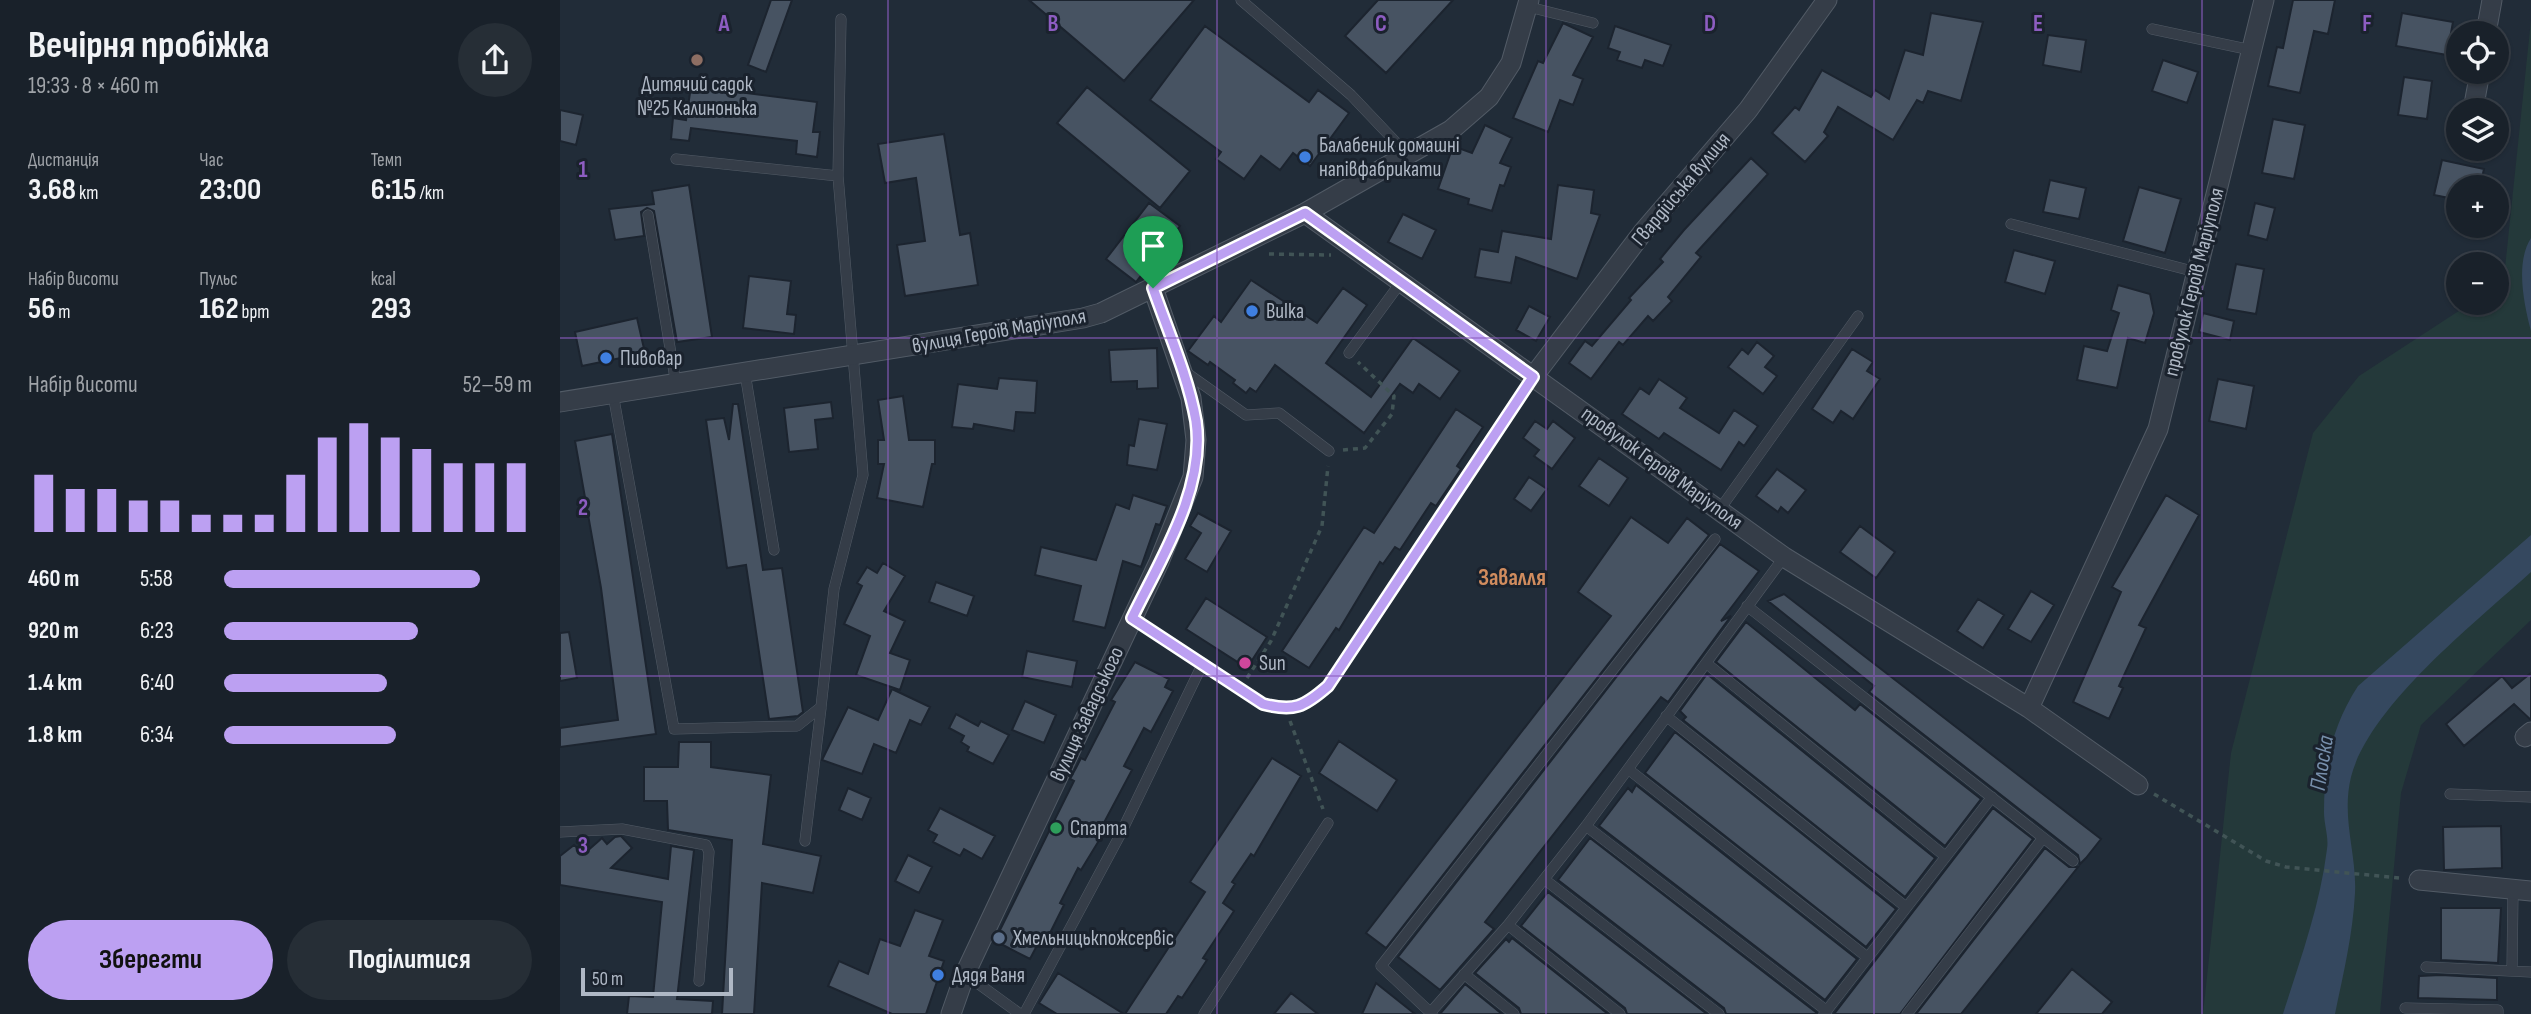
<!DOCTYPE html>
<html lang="uk">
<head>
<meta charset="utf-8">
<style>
  body { margin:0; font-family:"Sofia Sans Condensed",sans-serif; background:#262e36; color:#f1f3f6; height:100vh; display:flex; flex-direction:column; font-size:26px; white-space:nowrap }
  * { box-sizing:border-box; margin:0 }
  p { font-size:23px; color:#9fa3a8 }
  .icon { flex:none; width:38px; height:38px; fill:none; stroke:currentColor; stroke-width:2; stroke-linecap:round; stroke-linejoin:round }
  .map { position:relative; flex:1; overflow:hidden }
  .panel { display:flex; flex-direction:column; background:#19212a; width:560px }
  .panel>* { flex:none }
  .buttons { position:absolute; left:1886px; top:21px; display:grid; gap:14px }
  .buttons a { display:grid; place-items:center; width:63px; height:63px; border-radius:50%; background:#19212a; box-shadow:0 2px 5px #0004,0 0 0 2px #373e47; font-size:35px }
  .scale { position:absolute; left:21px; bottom:18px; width:152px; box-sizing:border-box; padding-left:7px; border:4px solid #afb8c5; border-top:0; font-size:19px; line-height:24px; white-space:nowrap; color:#afb8c5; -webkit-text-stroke:5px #1a222d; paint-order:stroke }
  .pin { position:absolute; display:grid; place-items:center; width:60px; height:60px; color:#fff; margin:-72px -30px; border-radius:50% 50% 50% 0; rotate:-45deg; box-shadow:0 0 7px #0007 }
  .pin .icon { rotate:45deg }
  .round { display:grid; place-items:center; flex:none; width:74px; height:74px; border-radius:37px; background:#262e36 }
  .headline { display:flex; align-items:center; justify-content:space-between; height:119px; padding:0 28px }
  h1 { font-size:38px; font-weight:700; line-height:52px }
  .metrics { display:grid; grid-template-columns:repeat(3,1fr); gap:10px; height:119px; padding:7px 28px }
  .metrics div { display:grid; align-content:center }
  .metrics b { font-size:30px; font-weight:700 }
  .metrics small { font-size:19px; font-weight:400 }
  .metrics p { font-size:19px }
  .chart { height:196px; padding:14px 28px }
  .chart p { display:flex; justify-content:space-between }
  .chart svg { width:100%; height:126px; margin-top:7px; stroke:#bca0f2; stroke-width:6 }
  .action { display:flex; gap:14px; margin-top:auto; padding:14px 28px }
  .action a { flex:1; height:80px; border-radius:42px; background:#bca0f2; color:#111; font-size:28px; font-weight:700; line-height:80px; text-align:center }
  .action a+a { background:#262e36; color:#f1f3f6 }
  ul { padding:0 28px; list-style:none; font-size:23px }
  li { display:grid; grid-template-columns:112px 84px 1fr; align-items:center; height:52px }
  li i { height:18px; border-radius:9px; background:#bca0f2 }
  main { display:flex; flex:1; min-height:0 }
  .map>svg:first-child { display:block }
</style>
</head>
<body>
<main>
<section class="panel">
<div class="headline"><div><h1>Вечірня пробіжка</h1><p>19:33 · 8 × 460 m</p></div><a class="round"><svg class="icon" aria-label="share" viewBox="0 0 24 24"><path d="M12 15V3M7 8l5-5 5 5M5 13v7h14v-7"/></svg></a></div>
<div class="metrics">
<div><p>Дистанція</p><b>3.68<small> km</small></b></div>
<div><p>Час</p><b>23:00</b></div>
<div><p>Темп</p><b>6:15<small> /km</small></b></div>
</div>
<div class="metrics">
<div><p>Набір висоти</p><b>56<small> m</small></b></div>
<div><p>Пульс</p><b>162<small> bpm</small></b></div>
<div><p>kcal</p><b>293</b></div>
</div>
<div class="chart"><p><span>Набір висоти</span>52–59 m</p>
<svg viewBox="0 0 160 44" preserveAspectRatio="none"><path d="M5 44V24M15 44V29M25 44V29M35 44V33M45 44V33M55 44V38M65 44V38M75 44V38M85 44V24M95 44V11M105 44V6M115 44V11M125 44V15M135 44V20M145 44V20M155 44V20"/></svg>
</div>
<ul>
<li><b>460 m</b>5:58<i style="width:83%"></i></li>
<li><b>920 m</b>6:23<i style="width:63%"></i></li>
<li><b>1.4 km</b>6:40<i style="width:53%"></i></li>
<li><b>1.8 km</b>6:34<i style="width:56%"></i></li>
</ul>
<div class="action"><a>Зберегти</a><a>Поділитися</a></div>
</section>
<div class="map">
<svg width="1971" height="1014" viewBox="0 0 1971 1014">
  <rect width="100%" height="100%" fill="#212c38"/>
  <path fill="#24393a" d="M 1971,20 L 1971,620 L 1861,725 L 1841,793 L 1820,1014 L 1643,1014 L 1671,753 L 1753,433 L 1799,376 L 1911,303 L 1937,303 L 1937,278 L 1945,268 Z"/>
  <path fill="#35485f" d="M 1971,238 L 1971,331 C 1964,304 1955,263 1971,238 Z
    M 1971,535 L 1971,572 C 1916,622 1809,706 1791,777 C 1781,818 1797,854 1795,893 C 1793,934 1783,975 1775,1014 L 1723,1014 C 1740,960 1760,906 1767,849 C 1769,837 1764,825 1764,812 C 1764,765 1772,726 1798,686 Z"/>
  <path fill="#475362" stroke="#1c242f" stroke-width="2" d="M 211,0 L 232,0 L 206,72 L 188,65 Z
    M 469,0 L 634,0 L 564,81 Z
    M 818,0 L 893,0 L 826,73 L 785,36 Z
    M 1733,0 L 1775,0 L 1768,34 L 1754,31 L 1740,93 L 1708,86 L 1717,47 L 1723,48 Z
    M 1371,13 L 1423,22 L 1401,101 L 1368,91 L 1363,103 L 1357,100 L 1333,140 L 1278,107 L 1264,132 L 1268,136 L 1245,162 L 1212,133 L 1235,107 L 1239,110 L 1262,70 L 1311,97 L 1315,90 L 1329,99 L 1345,50 L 1363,55 Z
    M 1842,13 L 1893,22 L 1887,55 L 1836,46 Z
    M 1003,23 L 1033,37 L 1013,75 L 1023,79 L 1013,105 L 1000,100 L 988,132 L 953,118 L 978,61 L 983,63 Z
    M 645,26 L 749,102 L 758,90 L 789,113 L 750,166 L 733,153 L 720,170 L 701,156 L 684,179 L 656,159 L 661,152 L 590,100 Z
    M 1055,26 L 1111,45 L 1103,66 L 1085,60 L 1082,68 L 1057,60 L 1060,52 L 1048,48 Z
    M 1488,35 L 1526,40 L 1521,72 L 1483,65 Z
    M 1603,60 L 1638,72 L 1627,103 L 1592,91 Z
    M 1844,77 L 1872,81 L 1867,119 L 1838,115 Z
    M 131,86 L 257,102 L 253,132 L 260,132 L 257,157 L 236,154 L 237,141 L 131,128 L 129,141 L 111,139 L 113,118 L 126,120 Z
    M 527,87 L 630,171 L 600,208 L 497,123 Z
    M 0,110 L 23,115 L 16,145 L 0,141 Z
    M 1713,119 L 1745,125 L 1734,179 L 1702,173 Z
    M 925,125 L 952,138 L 940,163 L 951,167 L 944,186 L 940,185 L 932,211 L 908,204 L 909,199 L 878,189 L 893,146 L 912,153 Z
    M 384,134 L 400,235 L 410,233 L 418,285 L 345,296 L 337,245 L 365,241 L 356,178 L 325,183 L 318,144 Z
    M 1191,158 L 1208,174 L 1136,253 L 1141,257 L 1108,297 L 1112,301 L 1093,321 L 1088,316 L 1063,345 L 1059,342 L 1031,379 L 1009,363 L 1025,341 L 1032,346 L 1071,300 L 1069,298 L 1103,262 L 1100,259 L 1124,230 Z
    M 1882,160 L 1924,169 L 1920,187 L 1899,187 L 1899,200 L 1874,195 Z
    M 1490,180 L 1526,188 L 1519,219 L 1483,212 Z
    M 129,185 L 152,337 L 117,342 L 94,211 L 87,208 L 81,212 L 84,236 L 55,240 L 49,209 L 94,204 L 92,191 Z
    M 998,185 L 1034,190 L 1031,213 L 1040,215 L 1017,279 L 956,257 L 951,283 L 915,277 L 920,249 L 938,252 L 942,231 L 991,239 Z
    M 1579,187 L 1621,199 L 1605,253 L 1563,241 Z
    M 589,203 L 620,226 L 576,282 L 546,259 Z
    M 1695,203 L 1715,208 L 1707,240 L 1688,235 Z
    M 843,214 L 876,230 L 862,259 L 828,242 Z
    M 1454,250 L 1495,261 L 1485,294 L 1445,282 Z
    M 1676,264 L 1704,269 L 1696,314 L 1667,309 Z
    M 189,276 L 231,281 L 227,314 L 236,315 L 234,334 L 183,328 Z
    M 691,280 L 757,323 L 783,288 L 807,305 L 766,363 L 811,397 L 853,338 L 900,371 L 880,399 L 859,384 L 853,393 L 840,384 L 804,433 L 715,365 L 696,392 L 690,388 L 686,393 L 673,383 L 675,380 L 650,362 L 648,365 L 628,351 L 654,316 L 661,322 Z
    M 1558,285 L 1590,294 L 1594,313 L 1585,343 L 1568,338 L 1557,388 L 1517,380 L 1524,346 L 1547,351 L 1559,313 L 1551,310 Z
    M 969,306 L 990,317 L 976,341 L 956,330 Z
    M 1643,313 L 1674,321 L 1670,340 L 1639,332 Z
    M 77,318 L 85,353 L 22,366 L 15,332 Z
    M 1197,342 L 1214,356 L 1205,367 L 1217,376 L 1203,394 L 1168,367 L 1182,349 L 1188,354 Z
    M 597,348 L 598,388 L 577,389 L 577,381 L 551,382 L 549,350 Z
    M 1292,349 L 1313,362 L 1307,371 L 1320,379 L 1293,419 L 1281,411 L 1273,423 L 1252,409 Z
    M 439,378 L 477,381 L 475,413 L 456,412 L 454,431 L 414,424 L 413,429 L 392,427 L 398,384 L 437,389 Z
    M 1099,379 L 1127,398 L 1120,408 L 1159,433 L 1174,410 L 1198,426 L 1184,446 L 1179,442 L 1161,470 L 1104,433 L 1099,439 L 1062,414 L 1080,388 L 1089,394 Z
    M 1658,379 L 1694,386 L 1686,429 L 1649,421 Z
    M 343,396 L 349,440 L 375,440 L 375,464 L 372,464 L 363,507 L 317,498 L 324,464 L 318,464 L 318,440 L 324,440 L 318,400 Z
    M 271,402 L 273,418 L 255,420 L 258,449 L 229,452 L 224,408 Z
    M 173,404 L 178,404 L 203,570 L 222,568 L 243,712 L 238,716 L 209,719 L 186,565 L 167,568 L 146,420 L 164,418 L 169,440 Z
    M 896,409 L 923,427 L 897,466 L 901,469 L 876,506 L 871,503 L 840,550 L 835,547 L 823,564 L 820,562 L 779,630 L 776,628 L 749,668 L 722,651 L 804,527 L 814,533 Z
    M 579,419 L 607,424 L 597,470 L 567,465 L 569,445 L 574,446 Z
    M 975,421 L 987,429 L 993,421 L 1015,438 L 992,469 L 974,456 L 979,450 L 963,438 Z
    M 52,434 L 96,734 L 0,747 L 0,728 L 58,720 L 41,588 L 15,441 Z
    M 1039,458 L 1068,478 L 1049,506 L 1019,486 Z
    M 1217,469 L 1246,490 L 1228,513 L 1221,507 L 1218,512 L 1196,496 Z
    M 969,477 L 987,489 L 971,511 L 954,499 Z
    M 573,495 L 607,506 L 600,525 L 596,524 L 581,567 L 563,561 L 545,628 L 513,621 L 521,586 L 475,575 L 481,547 L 536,560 L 556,504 L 569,509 Z
    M 1606,495 L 1639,515 L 1579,625 L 1586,628 L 1559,686 L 1563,688 L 1549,719 L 1513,702 L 1561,592 L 1552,587 Z
    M 638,513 L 671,531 L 647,572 L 625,559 L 641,533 L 630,526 Z
    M 1071,517 L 1108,543 L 1127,518 L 1149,535 L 826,948 L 806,933 L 1051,616 L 1018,592 Z
    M 1300,526 L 1335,552 L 1316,578 L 1280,552 Z
    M 1160,544 L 1199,571 L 1161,621 L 1171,616 L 1108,702 L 1101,697 L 925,922 L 934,929 L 880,990 L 838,957 Z
    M 323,563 L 345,576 L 324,611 L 345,621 L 330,653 L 350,660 L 340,690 L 296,675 L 310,636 L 284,624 L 302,586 L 297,583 L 307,567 L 317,573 Z
    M 376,582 L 414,596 L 407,616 L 369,602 Z
    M 1471,591 L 1494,605 L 1471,642 L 1448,629 Z
    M 1224,594 L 1541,839 L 1526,858 L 1520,864 L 1518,855 L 1309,692 L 1314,686 L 1208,601 Z
    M 646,598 L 707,637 L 687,668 L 626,629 Z
    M 1418,599 L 1444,615 L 1423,648 L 1397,631 Z
    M 1186,622 L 1295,710 L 1300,704 L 1421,799 L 1385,846 L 1156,662 Z
    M 9,632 L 17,678 L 0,681 L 0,633 Z
    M 467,651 L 517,661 L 512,687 L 462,677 Z
    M 575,662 L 609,679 L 605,687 L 613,691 L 591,732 L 584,728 L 564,766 L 572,770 L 539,832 L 543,834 L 521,870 L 518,868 L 500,903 L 504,905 L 488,937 L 483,934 L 470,959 L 441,944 L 438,934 L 514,781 L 510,779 L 517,766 L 521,758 L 525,760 L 555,702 L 551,700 Z
    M 1971,673 L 1971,720 L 1954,704 L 1904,746 L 1886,724 L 1942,676 L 1952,688 Z
    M 1147,674 L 1375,858 L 1345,897 L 1123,720 L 1126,717 L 1120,711 Z
    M 332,689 L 370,707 L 361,725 L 350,720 L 336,753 L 314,744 L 302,774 L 262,760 L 288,707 L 318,720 Z
    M 465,701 L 496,715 L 484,743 L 452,730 Z
    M 396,714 L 418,726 L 421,721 L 449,735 L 433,764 L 407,751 L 409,747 L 401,742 L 404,736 L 389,728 Z
    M 1115,732 L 1336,909 L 1306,947 L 1085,773 Z
    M 779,741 L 837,780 L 817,811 L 759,773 Z
    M 119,742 L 151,742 L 151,767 L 211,775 L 203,844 L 261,856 L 253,893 L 202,883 L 194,1014 L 162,1014 L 172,840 L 108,830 L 107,801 L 84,801 L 84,767 L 118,767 Z
    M 712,758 L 741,776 L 694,856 L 691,854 L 672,882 L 675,884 L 663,903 L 674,911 L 643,958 L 647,960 L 622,998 L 618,996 L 606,1014 L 565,1014 L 645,892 L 630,882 Z
    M 1076,785 L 1297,959 L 1265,1000 L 1039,826 L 1068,788 L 1072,792 Z
    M 288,788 L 311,798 L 302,820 L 279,810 Z
    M 380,808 L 435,836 L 422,859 L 404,849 L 400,856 L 373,842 L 377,835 L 368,830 Z
    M 1433,808 L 1473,839 L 1340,1014 L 1274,1014 Z
    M 1941,826 L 1942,868 L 1884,870 L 1883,827 Z
    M 61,836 L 72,848 L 51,868 L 108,879 L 111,846 L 134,850 L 117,999 L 153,1001 L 152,1014 L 67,1014 L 69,996 L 93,997 L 102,902 L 0,885 L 0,856 L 14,845 L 24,854 L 42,838 L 47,844 L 55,837 Z
    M 1030,838 L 1257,1013 L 1257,1014 L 1166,1014 L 1164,1008 L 998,880 Z
    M 1485,848 L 1509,867 L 1518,867 L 1401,1014 L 1356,1014 Z
    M 348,855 L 372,867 L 359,893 L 335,881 Z
    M 988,892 L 1147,1014 L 1067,1014 L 1065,1008 L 961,926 Z
    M 1881,908 L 1941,908 L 1938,963 L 1881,960 Z
    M 355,910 L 383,920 L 369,956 L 384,961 L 366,1014 L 332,1014 L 268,986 L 279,961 L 308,974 L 320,939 L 340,946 Z
    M 952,938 L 1048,1014 L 961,1014 L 959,1008 L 915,973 L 946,939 L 949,942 Z
    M 1512,969 L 1552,1002 L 1542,1014 L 1476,1014 Z
    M 498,973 L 564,1014 L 497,1014 L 479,1003 Z
    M 1881,975 L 1937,978 L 1937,1000 L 1858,998 L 1859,976 Z
    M 816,983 L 855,1014 L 802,1014 Z
    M 905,984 L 942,1014 L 880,1014 Z
    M 731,993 L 758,1014 L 714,1014 Z"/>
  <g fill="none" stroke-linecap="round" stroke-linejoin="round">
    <defs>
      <path id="service" d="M 681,0 L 791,95 L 846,153
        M 969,7 L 1033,23
        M 1592,29 L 1691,50
        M 116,159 L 278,176
        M 88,215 L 116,384
        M 1451,224 L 1636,272
        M 789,353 L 841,282
        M 624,371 L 686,415 L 719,413 L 769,451
        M 185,373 L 214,550
        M 53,394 L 114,729 L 237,726 L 261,707 L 274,589 L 303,475 L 278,176 L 281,19
        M 1160,509 L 1298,316
        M 1187,606 L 1513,861
        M 572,618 L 703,704 C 734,712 744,707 768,686 L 973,377
        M 1146,663 L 1385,856
        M 1106,716 L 1346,907
        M 1068,769 L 1307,957
        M 1890,794 L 1971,797
        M 1026,826 L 1267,1011
        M 0,832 L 62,829 L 146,845 L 149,852 L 139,981
        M 245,841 L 261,708
        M 984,879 L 1159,1014
        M 948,925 L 1060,1014
        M 1866,967 L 1971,972
        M 1952,971 L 1953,890
        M 405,974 L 460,1014
        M 904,974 L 954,1014
        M 1845,1008 L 1938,1010 L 1938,1014
        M 870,1013 L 948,925 L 1026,826 L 1224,557
        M 464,1014 L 559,837 L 643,663
        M 644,1014 L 768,823
        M 872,1014 L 821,966 L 1155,539
        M 1264,1014 L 1432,797
        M 1347,1014 L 1483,838"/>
      <path id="minor" d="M 1926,33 L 1932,0
        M 1913,110 L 1920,72
        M 745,213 L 1224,557 L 1469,708 L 1578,785
        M 973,377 L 1083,232 L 1188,110 L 1267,0
        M 0,402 L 523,318 L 541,313 L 745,213 L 891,130 L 929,97 L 951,63 L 969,0
        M 1469,708 L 1598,429 L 1704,0
        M 1965,737 L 1971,732
        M 1859,880 L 1971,891
        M 391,1014 L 405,974 L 599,562 L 633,477 L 636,440 L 631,398 L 593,288"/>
    </defs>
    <use href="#service" stroke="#525b66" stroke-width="11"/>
    <use href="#minor" stroke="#525b66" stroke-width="21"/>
    <path stroke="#415456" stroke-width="3.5" stroke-dasharray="5 5" stroke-linecap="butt" d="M 709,254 L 771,255
      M 783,450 L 805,448 L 832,414 L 834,396 L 798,362
      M 687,678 L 711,641 L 762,526 L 768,466
      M 730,721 L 763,809
      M 1594,794 L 1706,861 L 1726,867 L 1839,878"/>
    <use href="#service" stroke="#353d48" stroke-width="10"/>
    <use href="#minor" stroke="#353d48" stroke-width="19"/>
  </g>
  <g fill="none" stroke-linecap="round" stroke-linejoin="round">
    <defs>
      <path id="route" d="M 745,213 L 973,377 L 768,686 C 744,707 734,712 703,704 L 572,618 C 600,560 646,489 636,421 C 628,376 608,331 593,288 Z"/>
    </defs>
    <use href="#route" stroke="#fff" stroke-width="14"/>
    <use href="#route" stroke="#bca0f2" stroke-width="9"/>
  </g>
  <path fill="none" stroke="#8d5dc1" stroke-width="2" stroke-opacity="0.55" d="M 328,0 L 328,1014M 657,0 L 657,1014M 986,0 L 986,1014M 1314,0 L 1314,1014M 1642,0 L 1642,1014M 0,338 L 1971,338M 0,676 L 1971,676"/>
  <circle fill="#8d6e63" stroke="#1a222d" stroke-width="2.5" cx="137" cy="60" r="7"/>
  <g fill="#3f7fe0" stroke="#1a222d" stroke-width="2.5">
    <circle cx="745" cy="157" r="7"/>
    <circle cx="692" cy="311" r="7"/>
    <circle cx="46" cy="358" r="7"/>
    <circle cx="378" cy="975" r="7"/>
  </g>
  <circle fill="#d1479c" stroke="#1a222d" stroke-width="2.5" cx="685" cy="663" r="7"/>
  <circle fill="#2e9e5b" stroke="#1a222d" stroke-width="2.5" cx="496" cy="828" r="7"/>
  <circle fill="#5c6f8a" stroke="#1a222d" stroke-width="2.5" cx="439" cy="938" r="7"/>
  <g text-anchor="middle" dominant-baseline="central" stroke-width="6" stroke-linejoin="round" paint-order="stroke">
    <g font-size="21" fill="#afb8c5" stroke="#1a222d" text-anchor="start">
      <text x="137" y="84" text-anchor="middle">Дитячий садок<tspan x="137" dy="24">№25 Калинонька</tspan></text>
      <text x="759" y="145">Балабеник домашні<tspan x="759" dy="24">напівфабрикати</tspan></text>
      <text x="706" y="311">Bulka</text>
      <text x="60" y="358">Пивовар</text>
      <text x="699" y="663">Sun</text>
      <text x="510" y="828">Спарта</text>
      <text x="453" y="938">Хмельницькпожсервіс</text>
      <text x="392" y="975">Дядя Ваня</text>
    </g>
    <g font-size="21" fill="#afb8c5" stroke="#1a222d">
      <text transform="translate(1121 189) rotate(-50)">Гвардійська вулиця</text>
      <text transform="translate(1634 282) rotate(-76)">провулок Героїв Маріуполя</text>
      <text transform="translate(439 331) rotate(-10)">вулиця Героїв Маріуполя</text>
      <text transform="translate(1102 468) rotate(36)">провулок Героїв Маріуполя</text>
      <text transform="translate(527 714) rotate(-65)">вулиця Завадського</text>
    </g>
    <g font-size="23" font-weight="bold" fill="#d18c5e" stroke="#1a222d">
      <text x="952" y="578">Завалля</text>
    </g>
    <g font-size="23" font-style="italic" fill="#7890ac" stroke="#1a222d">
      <text transform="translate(1762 763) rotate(-81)">Плоска</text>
    </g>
  </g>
  <g font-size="23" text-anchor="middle" font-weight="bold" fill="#8d5dc1" stroke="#1a222d" stroke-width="6" stroke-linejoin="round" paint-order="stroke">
    <text x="164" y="31">A</text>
    <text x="493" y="31">B</text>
    <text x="821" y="31">C</text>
    <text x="1150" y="31">D</text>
    <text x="1478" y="31">E</text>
    <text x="1807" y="31">F</text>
    <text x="23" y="177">1</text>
    <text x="23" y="515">2</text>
    <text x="23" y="853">3</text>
  </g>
</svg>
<div class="buttons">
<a><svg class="icon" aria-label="locate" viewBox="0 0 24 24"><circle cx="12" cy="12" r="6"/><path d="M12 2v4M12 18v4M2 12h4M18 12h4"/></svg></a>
<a><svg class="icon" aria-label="layers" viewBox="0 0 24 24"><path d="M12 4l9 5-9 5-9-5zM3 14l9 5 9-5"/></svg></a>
<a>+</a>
<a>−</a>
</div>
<div class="scale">50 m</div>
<div class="pin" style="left:593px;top:288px;background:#1e9e55"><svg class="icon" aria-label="arrive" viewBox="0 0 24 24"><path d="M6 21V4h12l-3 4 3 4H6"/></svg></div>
</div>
</main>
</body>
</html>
